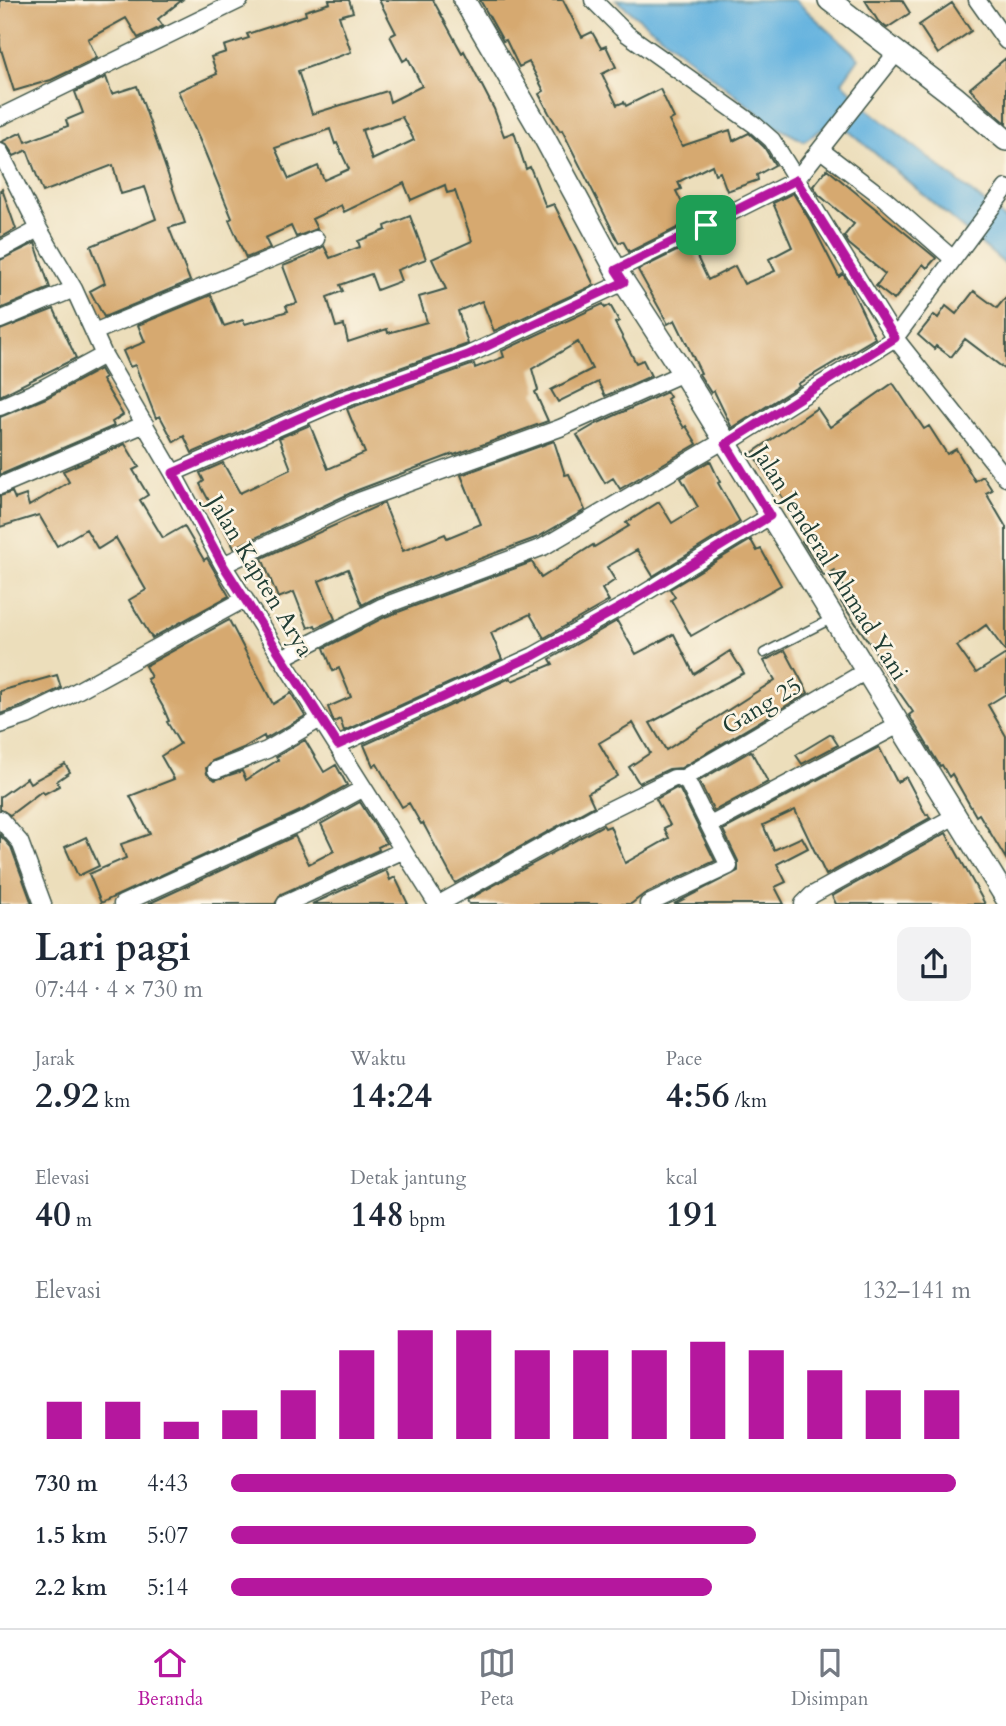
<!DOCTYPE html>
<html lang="id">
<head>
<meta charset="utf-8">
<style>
  body { margin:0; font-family:Cardo,serif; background:#f2f2f3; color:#1f2937; height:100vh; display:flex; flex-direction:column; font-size:26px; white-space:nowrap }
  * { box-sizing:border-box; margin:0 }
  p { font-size:23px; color:#747a83 }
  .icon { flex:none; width:38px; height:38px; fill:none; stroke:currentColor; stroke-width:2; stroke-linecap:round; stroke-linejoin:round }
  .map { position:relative; height:904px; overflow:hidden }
  .drawer { display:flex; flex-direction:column; background:#fff; flex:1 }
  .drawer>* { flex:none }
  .pin { position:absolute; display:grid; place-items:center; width:60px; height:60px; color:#fff; margin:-30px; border-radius:14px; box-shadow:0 4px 10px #0006 }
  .round { display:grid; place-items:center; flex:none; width:74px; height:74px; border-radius:14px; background:#f2f2f3 }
  .head { display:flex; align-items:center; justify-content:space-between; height:119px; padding:0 35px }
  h1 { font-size:38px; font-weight:600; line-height:52px }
  .stats { display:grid; grid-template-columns:repeat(3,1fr); gap:10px; height:119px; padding:7px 35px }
  .stats div { display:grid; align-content:center }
  .stats b { font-size:35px; font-weight:600 }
  .stats small { font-size:19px; font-weight:400 }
  .stats p { font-size:19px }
  .chart { height:196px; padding:14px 35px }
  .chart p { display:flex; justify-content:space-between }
  .chart svg { width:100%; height:126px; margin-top:7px; stroke:#b5179e; stroke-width:6 }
  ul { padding:0 35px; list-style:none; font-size:23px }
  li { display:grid; grid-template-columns:112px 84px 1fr; align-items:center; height:52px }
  li i { height:18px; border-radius:9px; background:#b5179e }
  .tabs { display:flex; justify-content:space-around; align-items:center; height:98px; border-top:2px solid #e0e1e3; background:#fff; font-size:19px; color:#747a83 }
  .tabs a { display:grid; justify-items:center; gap:4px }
  .tabs .on { color:#b5179e }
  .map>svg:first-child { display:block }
</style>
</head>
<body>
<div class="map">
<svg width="1006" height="904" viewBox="0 0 1006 904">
  <rect width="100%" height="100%" fill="#fcf5e5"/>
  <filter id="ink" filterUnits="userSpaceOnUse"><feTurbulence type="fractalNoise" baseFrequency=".0143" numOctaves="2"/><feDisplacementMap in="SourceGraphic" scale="14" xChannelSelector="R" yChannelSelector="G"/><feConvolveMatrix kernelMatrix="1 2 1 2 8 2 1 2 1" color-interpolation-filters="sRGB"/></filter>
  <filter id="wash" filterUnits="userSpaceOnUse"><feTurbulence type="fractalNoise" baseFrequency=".00686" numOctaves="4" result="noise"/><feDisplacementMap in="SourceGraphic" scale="28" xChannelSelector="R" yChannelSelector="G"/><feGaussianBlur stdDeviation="1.57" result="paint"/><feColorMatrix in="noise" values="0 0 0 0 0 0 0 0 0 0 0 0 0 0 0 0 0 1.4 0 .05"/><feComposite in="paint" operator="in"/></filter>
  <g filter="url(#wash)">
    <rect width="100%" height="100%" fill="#ecdebb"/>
    <path fill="#65b3df" stroke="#42788a" stroke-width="2" d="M 616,0 L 795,0 L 859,58 L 842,82 L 855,95 L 854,98 L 1006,220 L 1006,265 L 836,120 L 804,141 L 773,125 Z"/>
    <g id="blocks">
      <path fill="#d6a96f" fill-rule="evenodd" d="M 0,0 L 182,0 L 158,19 L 163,26 L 138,38 L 126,18 L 88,39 L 97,58 L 51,80 L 14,91 L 0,46 Z
        M 329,0 L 349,0 L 353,12 L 339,16 L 351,52 L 298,71 L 312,114 L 387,91 L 390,102 L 422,86 L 408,58 L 403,61 L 390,36 L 396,33 L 379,0 L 433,0 L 462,53 L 464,51 L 494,109 L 504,136 L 514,132 L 526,169 L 530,167 L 546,207 L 554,204 L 594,285 L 494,331 L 482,301 L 458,311 L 468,344 L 337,390 L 192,453 L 184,436 L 174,442 L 160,416 L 156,418 L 135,365 L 130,367 L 123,351 L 145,342 L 138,325 L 211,295 L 224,326 L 243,320 L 245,324 L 288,311 L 286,306 L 297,303 L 283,266 L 306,257 L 324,246 L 330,258 L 360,247 L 358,241 L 386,230 L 385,226 L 410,216 L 426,259 L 397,270 L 401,281 L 377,290 L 371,274 L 340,285 L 343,291 L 327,297 L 336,327 L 344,325 L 348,342 L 387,329 L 388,333 L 427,322 L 419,297 L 446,289 L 432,259 L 472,241 L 455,191 L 447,193 L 445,185 L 411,200 L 404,183 L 344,212 L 341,205 L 312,219 L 317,229 L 296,237 L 291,226 L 265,238 L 270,248 L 246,258 L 229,220 L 232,218 L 204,150 L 178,91 L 217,74 L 211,57 L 226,52 L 224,46 L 249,38 L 247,34 L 306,15 L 305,11 L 330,3 ZM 402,117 L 414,140 L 372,160 L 362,130 ZM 330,129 L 335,144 L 337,143 L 349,169 L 324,180 L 318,166 L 289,179 L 275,148 Z
        M 480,0 L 563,0 L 582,37 L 592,32 L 601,48 L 606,46 L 616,67 L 602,74 L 617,105 L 624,102 L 626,106 L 660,89 L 674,118 L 669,121 L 682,146 L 730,130 L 733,141 L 749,133 L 764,147 L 775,165 L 757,175 L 758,180 L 727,191 L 720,172 L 715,174 L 712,165 L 678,182 L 681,189 L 676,191 L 691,221 L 629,252 L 623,241 L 619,243 L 562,130 L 560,131 L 549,113 L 539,94 L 544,91 L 529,62 L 519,67 L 506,40 L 503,41 Z
        M 865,0 L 902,0 L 910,13 L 887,28 L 878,21 Z
        M 952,3 L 971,31 L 938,54 L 919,25 Z
        M 1006,58 L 1006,123 L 983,103 L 970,88 Z
        M 106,77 L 112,94 L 137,86 L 185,223 L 169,228 L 190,281 L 104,317 L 90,291 L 105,283 L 91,246 L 156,219 L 145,187 L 121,194 L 113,165 L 43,192 L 27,150 L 14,156 L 6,144 L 1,142 L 22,132 L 26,142 L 68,126 L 66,120 L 83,113 L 75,92 Z
        M 827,169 L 936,258 L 927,268 L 923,264 L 894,300 L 876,286 L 885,274 L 849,244 L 844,236 L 854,224 L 819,195 L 813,186 Z
        M 2,189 L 16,229 L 0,238 L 0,190 Z
        M 793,193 L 812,224 L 839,277 L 843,274 L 849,284 L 875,338 L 798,384 L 799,386 L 732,428 L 714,391 L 711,393 L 699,374 L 701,373 L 675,320 L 668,324 L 638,270 L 691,244 L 708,280 L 735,266 L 744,284 L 775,271 L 769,259 L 792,247 L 773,203 Z
        M 35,243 L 50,288 L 0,309 L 0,260 Z
        M 974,291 L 997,308 L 1006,297 L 1006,370 L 965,339 L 951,357 L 936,346 L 934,349 L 918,335 L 934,315 L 938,318 L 946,306 L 956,314 Z
        M 603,304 L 605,308 L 610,305 L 619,321 L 615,323 L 636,363 L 643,360 L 651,376 L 605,396 L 598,382 L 558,402 L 551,390 L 592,369 L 578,342 L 532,369 L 538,390 L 535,392 L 548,421 L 454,455 L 453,454 L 355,491 L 234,548 L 200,484 L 204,481 L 200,473 L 223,463 L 240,493 L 291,469 L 279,438 L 310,425 L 328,469 L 365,453 L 347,409 L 474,364 L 475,368 L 504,357 L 502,351 Z
        M 54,309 L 76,358 L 0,396 L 0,330 Z
        M 100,369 L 105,378 L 102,380 L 123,415 L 112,422 L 114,426 L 0,475 L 0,417 L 46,398 Z
        M 893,383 L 924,429 L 929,426 L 947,454 L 956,449 L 975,481 L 983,476 L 992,490 L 986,493 L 1006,527 L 1006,652 L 986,625 L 957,646 L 976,673 L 1006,654 L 1006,694 L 988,705 L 1006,736 L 1006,859 L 979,814 L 976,816 L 952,774 L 949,777 L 942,765 L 940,766 L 909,715 L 913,712 L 876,659 L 879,657 L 841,602 L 850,597 L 834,570 L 824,576 L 802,541 L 809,536 L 752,453 L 817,408 L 830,427 Z
        M 667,392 L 670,397 L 667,399 L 684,428 L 686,426 L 697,444 L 620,489 L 613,478 L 605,483 L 577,435 L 596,424 Z
        M 554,441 L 565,475 L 569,474 L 585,510 L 538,537 L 377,597 L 362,605 L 348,569 L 319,581 L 335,619 L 316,628 L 315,625 L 308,628 L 294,592 L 278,598 L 262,558 L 384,503 L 403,551 L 445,534 L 447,538 L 481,524 L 461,475 Z
        M 125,444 L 139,467 L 133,470 L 148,495 L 140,500 L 163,538 L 184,526 L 204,560 L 207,558 L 229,596 L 152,638 L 129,600 L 146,590 L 116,538 L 98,549 L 86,529 L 57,546 L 39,515 L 0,527 L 0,496 L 12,492 L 15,499 L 26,495 L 29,506 L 69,482 L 63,471 Z
        M 710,461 L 720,482 L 718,483 L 740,522 L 653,576 L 637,550 L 607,567 L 615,580 L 602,589 L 609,601 L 544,638 L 530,614 L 491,633 L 502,659 L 344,731 L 340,719 L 334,722 L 328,707 L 351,697 L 339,668 L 333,671 L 324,648 L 385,617 L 532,562 L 541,578 L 593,545 L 594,547 L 629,526 L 626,523 L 659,502 L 672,523 L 698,507 L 681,478 Z
        M 751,540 L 757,551 L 761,549 L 781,585 L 691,636 L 671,600 L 675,597 L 670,589 Z
        M 229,620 L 273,704 L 291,693 L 305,716 L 265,739 L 264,736 L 243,748 L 212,761 L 206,768 L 207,774 L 215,780 L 242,771 L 246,780 L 278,760 L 276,757 L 305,740 L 324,772 L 336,765 L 347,785 L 302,810 L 101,903 L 89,874 L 126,858 L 121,844 L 150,834 L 130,796 L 174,779 L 161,756 L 180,744 L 167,722 L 169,721 L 163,707 L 147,679 L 151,677 L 145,666 Z
        M 617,621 L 636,654 L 674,634 L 694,674 L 730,651 L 744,673 L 650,723 L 666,750 L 775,680 L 764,661 L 785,650 L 808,693 L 681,768 L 669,769 L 639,783 L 629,767 L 650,753 L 633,723 L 599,743 L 618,776 L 588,793 L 594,806 L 455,883 L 423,823 L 421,824 L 409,803 L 402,807 L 377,764 L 373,766 L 364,745 L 510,678 L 512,681 L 553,664 L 550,659 Z
        M 57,675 L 61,688 L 23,706 L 0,714 L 0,691 Z
        M 831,734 L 838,745 L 802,764 L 796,755 Z
        M 879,747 L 897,782 L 906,777 L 926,815 L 928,814 L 930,818 L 826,875 L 795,810 L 763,825 L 774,850 L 802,837 L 808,848 L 777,864 L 786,882 L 775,887 L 784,904 L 674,904 L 738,871 L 738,861 L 723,830 Z
        M 751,751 L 768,782 L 714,811 L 699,781 Z
        M 65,764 L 70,772 L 57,781 L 59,786 L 44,794 L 42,791 L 10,815 L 0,809 L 0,797 L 27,778 L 30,783 Z
        M 676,788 L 680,790 L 715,861 L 644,894 L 631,904 L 469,904 L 467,900 L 603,825 L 605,828 L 610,826 L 625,863 L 669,838 L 664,828 L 670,825 L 656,799 Z
        M 360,802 L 386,843 L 378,847 L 379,850 L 281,894 L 275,904 L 148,904 L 295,836 L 309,864 L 334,851 L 321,824 Z
        M 946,833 L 985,904 L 836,904 L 832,896 Z
        M 0,835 L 11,847 L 32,904 L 0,904 Z
        M 86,837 L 99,866 L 78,876 L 65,847 Z
        M 386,870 L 390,880 L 395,877 L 408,904 L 312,904 Z"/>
    </g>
  </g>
  <g filter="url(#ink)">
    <use href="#blocks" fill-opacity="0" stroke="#3e5548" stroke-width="2"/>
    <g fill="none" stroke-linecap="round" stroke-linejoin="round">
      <defs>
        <path id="lane" d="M 764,653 L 831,619"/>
        <path id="street" d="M 593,0 L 627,34 L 755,125 L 772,140 L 895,338 L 1006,478
          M 977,0 L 1006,41
          M 0,117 L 240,0
          M 822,151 L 885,199 L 953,259
          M 0,152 L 39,229 L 74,289 L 104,355 L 173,473 L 223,565 L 437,904
          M 0,250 L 39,229
          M 616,270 L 796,180 L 897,52
          M 0,320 L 74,289
          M 94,332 L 288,252 L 316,239
          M 0,407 L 41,389 L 104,355
          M 726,444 L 895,338 L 1006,188
          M 173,473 L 341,400 L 468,355 L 624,282
          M 0,486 L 145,424
          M 223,565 L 359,501 L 560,428 L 683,373
          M 282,658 L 381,607 L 543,547 L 723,441
          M 0,725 L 27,716 L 66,697 L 245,599
          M 338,745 L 533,656 L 630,602 L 770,516
          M 216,770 L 267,750 L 320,719
          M 682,779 L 866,671
          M 0,819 L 20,842 L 43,904
          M 710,825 L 899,725
          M 122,904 L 307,819 L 364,788
          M 285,904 L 402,851
          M 439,904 L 593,818 L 674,778 L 680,778 L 688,783 L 729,866 L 648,904
          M 803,904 L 812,895 L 955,816"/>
        <path id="secondary" d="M 464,0 L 544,137 L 616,270 L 683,373 L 1006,898
          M 829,0 L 954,96 L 1006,140"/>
      </defs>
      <use href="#lane" stroke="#3e5548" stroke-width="11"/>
      <use href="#street" stroke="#3e5548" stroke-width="19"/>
      <use href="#secondary" stroke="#3e5548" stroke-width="24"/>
      <use href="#lane" stroke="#fff" stroke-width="8"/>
      <use href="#street" stroke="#fff" stroke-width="16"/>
      <use href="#secondary" stroke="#fff" stroke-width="21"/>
    </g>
  </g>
  <g fill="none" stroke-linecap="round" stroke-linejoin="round" filter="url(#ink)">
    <defs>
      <path id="route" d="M 796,180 L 895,338 L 726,444 L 770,516 L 630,602 L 533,656 L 338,745 L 223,565 L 173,473 L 341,400 L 468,355 L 624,282 L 616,270 Z"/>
    </defs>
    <use href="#route" stroke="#fff" stroke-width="14"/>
    <use href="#route" stroke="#b5179e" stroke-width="9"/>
  </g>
  <g text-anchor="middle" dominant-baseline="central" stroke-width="5" stroke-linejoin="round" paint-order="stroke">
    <g font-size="24" fill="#1f3d34" stroke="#fcf5e5">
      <text transform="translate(830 563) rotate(58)">Jalan Jenderal Ahmad Yani</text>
      <text transform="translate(260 576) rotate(59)">Jalan Kapten Arya</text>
      <text transform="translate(762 706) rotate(-31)">Gang 25</text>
    </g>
  </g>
</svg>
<div class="pin" style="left:706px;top:225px;background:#1e9e55"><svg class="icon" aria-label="arrive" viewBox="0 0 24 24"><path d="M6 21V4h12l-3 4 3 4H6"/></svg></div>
</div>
<section class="drawer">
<div class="head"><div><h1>Lari pagi</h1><p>07:44 · 4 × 730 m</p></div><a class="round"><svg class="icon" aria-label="share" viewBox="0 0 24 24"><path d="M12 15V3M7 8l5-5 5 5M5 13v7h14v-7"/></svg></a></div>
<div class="stats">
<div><p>Jarak</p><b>2.92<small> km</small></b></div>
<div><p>Waktu</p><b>14:24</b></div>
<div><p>Pace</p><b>4:56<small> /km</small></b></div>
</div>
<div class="stats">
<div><p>Elevasi</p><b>40<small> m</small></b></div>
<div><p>Detak jantung</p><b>148<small> bpm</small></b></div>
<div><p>kcal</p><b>191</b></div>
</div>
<div class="chart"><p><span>Elevasi</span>132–141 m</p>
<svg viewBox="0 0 160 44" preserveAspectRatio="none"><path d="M5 44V31M15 44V31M25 44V38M35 44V34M45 44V27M55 44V13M65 44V6M75 44V6M85 44V13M95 44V13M105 44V13M115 44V10M125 44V13M135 44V20M145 44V27M155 44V27"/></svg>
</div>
<ul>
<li><b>730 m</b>4:43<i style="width:98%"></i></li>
<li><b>1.5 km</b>5:07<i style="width:71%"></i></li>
<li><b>2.2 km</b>5:14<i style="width:65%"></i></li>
</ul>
</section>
<nav class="tabs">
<a class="on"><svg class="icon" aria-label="home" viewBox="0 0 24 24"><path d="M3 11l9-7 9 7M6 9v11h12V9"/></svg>Beranda</a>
<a><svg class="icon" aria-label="map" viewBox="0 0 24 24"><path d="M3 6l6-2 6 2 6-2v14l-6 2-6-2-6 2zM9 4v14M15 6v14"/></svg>Peta</a>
<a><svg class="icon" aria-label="saved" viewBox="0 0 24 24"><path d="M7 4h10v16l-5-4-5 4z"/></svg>Disimpan</a>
</nav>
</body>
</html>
